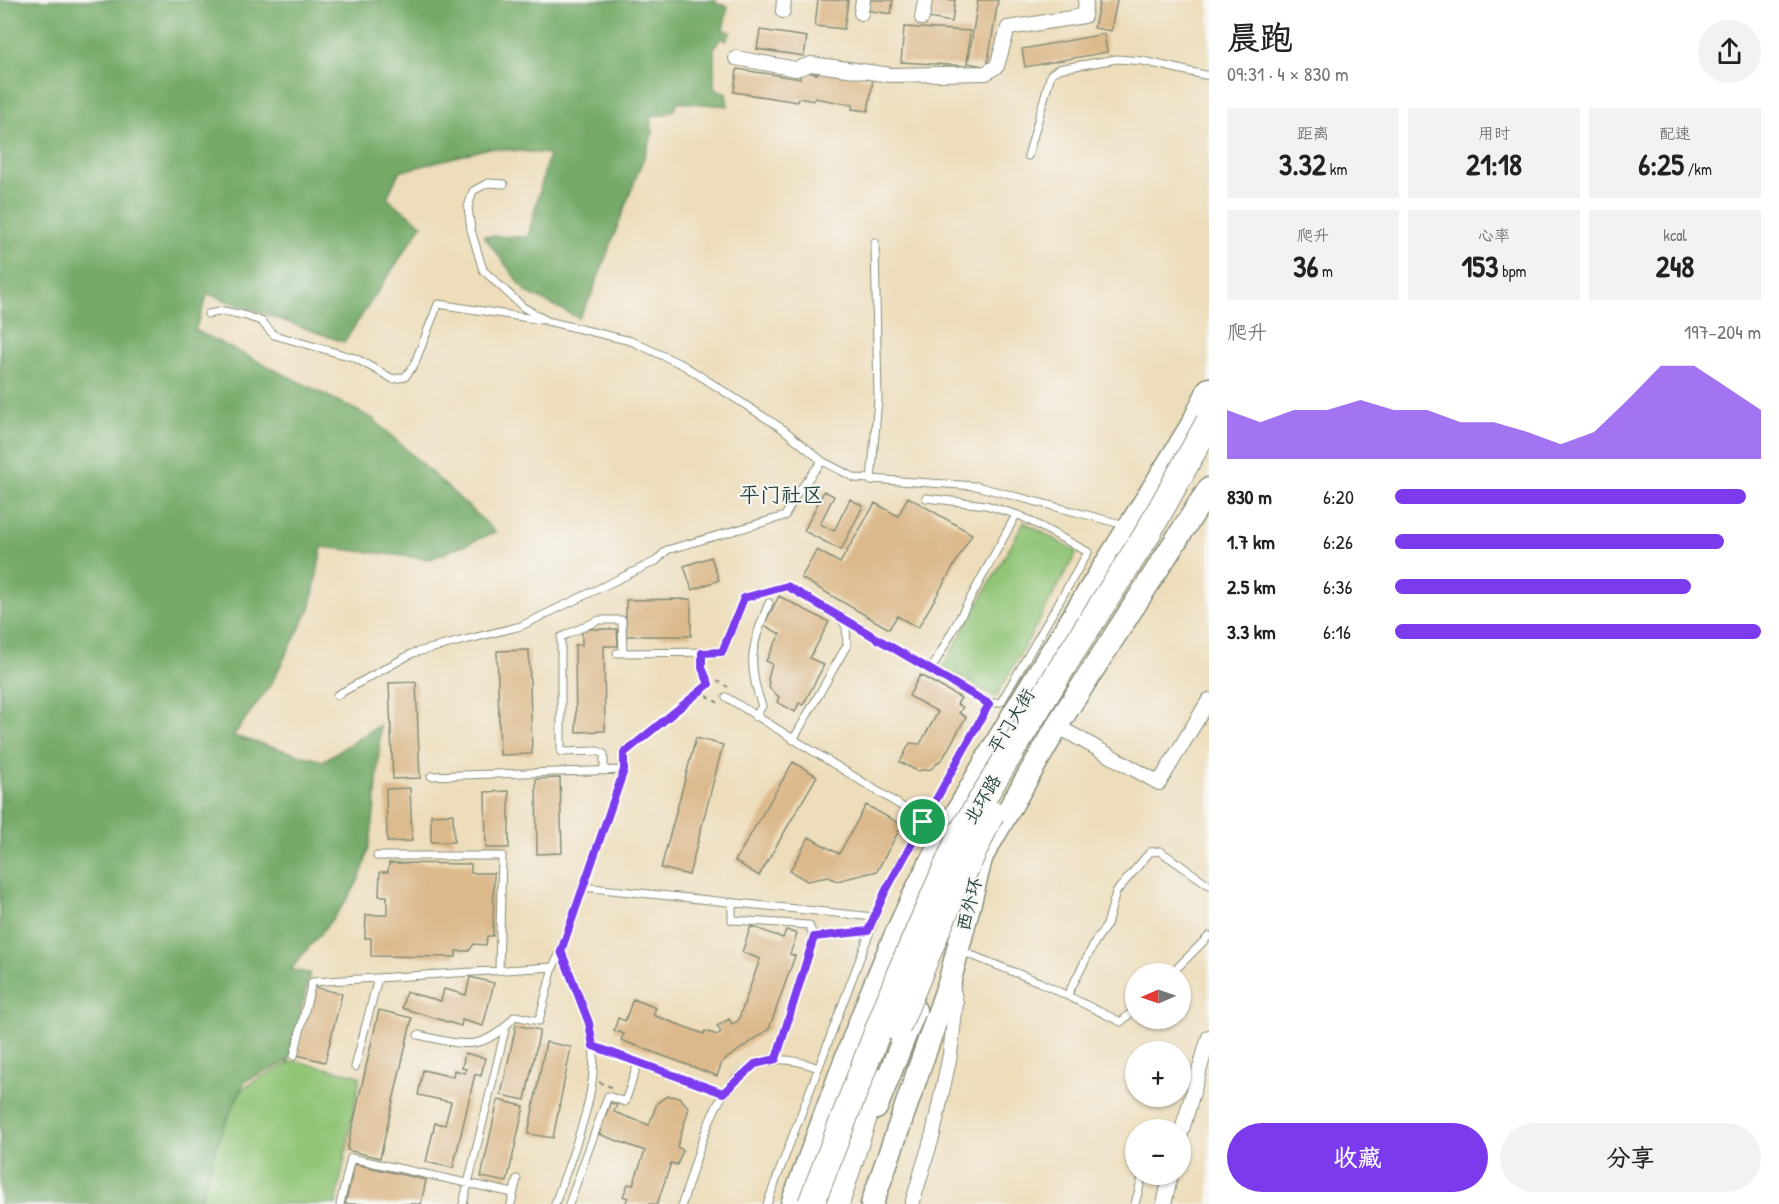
<!DOCTYPE html>
<html lang="zh">
<head>
<meta charset="utf-8">
<style>
  body { margin:0; font-family:"Patrick Hand","LXGW WenKai TC",sans-serif; background:#f2f2f2; color:#222; height:100vh; display:flex; flex-direction:column; font-size:22px; white-space:nowrap }
  * { box-sizing:border-box; margin:0 }
  p { font-size:20px; color:#767676 }
  .icon { flex:none; width:33px; height:33px; fill:none; stroke:currentColor; stroke-width:2; stroke-linecap:round; stroke-linejoin:round }
  .map { position:relative; flex:1; overflow:hidden }
  .side { display:flex; flex-direction:column; background:#fff; width:570px }
  .side>* { flex:none }
  .needle { width:39px; rotate:268deg }
  .buttons { position:absolute; left:1125px; top:963px; display:grid; gap:12px }
  .buttons a { display:grid; place-items:center; width:66px; height:66px; border-radius:50%; background:#fff; box-shadow:0 2px 4px #0004; font-size:30px }
  .pin { position:absolute; display:grid; place-items:center; width:51px; height:51px; color:#fff; margin:-26px; border:3px solid #fff; border-radius:50%; box-shadow:0 2px 6px #0007 }
  .round { display:grid; place-items:center; flex:none; width:63px; height:63px; border-radius:32px; background:#f2f2f2 }
  .head { display:flex; align-items:center; justify-content:space-between; height:102px; padding:0 18px }
  h1 { font-size:33px; font-weight:700; line-height:45px }
  .figures { display:grid; grid-template-columns:repeat(3,1fr); gap:9px; height:102px; padding:6px 18px }
  .figures div { display:grid; align-content:center; border-radius:0px; background:#f2f2f2; text-align:center }
  .figures b { font-size:30px; font-weight:700 }
  .figures small { font-size:16px; font-weight:400 }
  .figures p { font-size:16px }
  .chart { height:168px; padding:12px 18px }
  .chart p { display:flex; justify-content:space-between }
  .chart svg { width:100%; height:108px; margin-top:6px; fill:#7c3aed; opacity:.7 }
  .button { display:flex; gap:12px; margin-top:auto; padding:12px 18px }
  .button a { flex:1; height:69px; border-radius:36px; background:#7c3aed; color:#fff; font-size:24px; font-weight:700; line-height:69px; text-align:center }
  .button a+a { background:#f2f2f2; color:#222 }
  ul { padding:0 18px; list-style:none; font-size:20px }
  li { display:grid; grid-template-columns:96px 72px 1fr; align-items:center; height:45px }
  li i { height:15px; border-radius:8px; background:#7c3aed }
  main { display:flex; flex:1; min-height:0 }
  .map>svg:first-child { display:block }
</style>
</head>
<body>
<main>
<div class="map">
<svg width="1209" height="1204" viewBox="0 0 1209 1204">
  <rect width="100%" height="100%" fill="#f6f6f2"/>
  <filter id="ink" filterUnits="userSpaceOnUse"><feTurbulence type="fractalNoise" baseFrequency=".0167" numOctaves="2"/><feDisplacementMap in="SourceGraphic" scale="12" xChannelSelector="R" yChannelSelector="G"/><feConvolveMatrix kernelMatrix="1 2 1 2 8 2 1 2 1" color-interpolation-filters="sRGB"/></filter>
  <filter id="wash" filterUnits="userSpaceOnUse"><feTurbulence type="fractalNoise" baseFrequency=".008" numOctaves="4" result="noise"/><feDisplacementMap in="SourceGraphic" scale="24" xChannelSelector="R" yChannelSelector="G"/><feGaussianBlur stdDeviation="1.35" result="paint"/><feColorMatrix in="noise" values="0 0 0 0 0 0 0 0 0 0 0 0 0 0 0 0 0 1.4 0 .05"/><feComposite in="paint" operator="in"/></filter>
  <g filter="url(#wash)">
    <rect width="100%" height="100%" fill="#edddbb"/>
    <path fill="#91c576" stroke="#588155" stroke-width="1.5" d="M 1024,522 L 1077,552 L 996,697 L 943,667 Z
      M 295,1061 L 360,1076 L 336,1204 L 201,1204 C 200,1187 232,1097 245,1087 C 260,1076 279,1069 295,1061 Z"/>
    <path fill="#74aa67" stroke="#4a744e" stroke-width="1.5" d="M 0,0 L 716,0 L 716,4 L 728,6 L 723,30 L 731,32 L 726,41 L 722,37 L 714,48 L 714,88 L 726,93 L 728,106 L 678,102 L 674,110 L 664,115 L 650,115 L 653,133 L 591,296 L 579,318 L 526,292 L 484,236 L 528,237 L 549,154 L 489,148 L 399,172 L 387,198 L 422,225 L 344,342 L 208,294 L 195,330 L 372,418 L 496,532 L 430,559 L 322,547 L 311,606 L 271,684 L 233,736 L 323,761 L 380,725 C 379,764 375,836 362,872 C 349,906 312,940 291,970 L 310,973 L 289,1061 L 245,1081 L 220,1135 L 199,1204 L 0,1204 Z"/>
    <g id="blocks">
      <path fill="#dcb98b" d="M 818,0 L 848,0 L 844,29 L 815,26 Z
        M 867,0 L 893,0 L 891,14 L 866,10 Z
        M 930,0 L 955,0 L 952,22 L 927,18 Z
        M 978,0 L 998,0 L 987,67 L 968,63 Z
        M 1100,0 L 1117,0 L 1111,31 L 1094,28 Z
        M 904,27 L 970,31 L 967,66 L 901,62 Z
        M 760,30 L 807,37 L 804,56 L 757,49 Z
        M 1104,34 L 1107,52 L 1025,67 L 1022,49 Z
        M 737,69 L 800,79 L 801,71 L 817,74 L 817,70 L 873,79 L 868,111 L 852,109 L 853,105 L 815,98 L 814,101 L 798,98 L 797,102 L 734,92 Z
        M 824,491 L 834,496 L 820,524 L 834,531 L 850,499 L 863,506 L 841,550 L 804,531 Z
        M 908,497 L 972,534 L 918,628 L 897,616 L 889,629 L 801,578 L 817,550 L 840,563 L 875,503 L 898,516 Z
        M 711,557 L 719,580 L 692,590 L 684,566 Z
        M 779,596 L 829,622 L 810,658 L 824,665 L 803,705 L 799,703 L 795,712 L 777,702 L 779,697 L 770,689 L 768,679 L 772,664 L 766,661 L 780,634 L 764,625 Z
        M 691,599 L 691,636 L 626,636 L 626,600 Z
        M 582,629 L 617,629 L 618,646 L 604,646 L 605,731 L 576,732 L 575,645 L 582,645 Z
        M 529,650 L 532,754 L 500,755 L 497,651 Z
        M 920,675 L 961,698 L 957,704 L 963,707 L 959,713 L 966,717 L 943,758 L 931,769 L 917,771 L 900,762 L 910,743 L 920,744 L 938,712 L 909,696 Z
        M 416,682 L 420,778 L 393,779 L 389,683 Z
        M 696,738 L 723,745 L 689,875 L 661,868 Z
        M 793,762 L 817,776 L 759,876 L 735,861 Z
        M 560,778 L 562,853 L 537,854 L 536,779 Z
        M 410,788 L 412,841 L 387,842 L 386,789 Z
        M 509,791 L 509,848 L 486,848 L 485,792 Z
        M 866,805 L 902,825 L 877,871 L 837,881 L 828,877 L 807,881 L 790,871 L 809,837 L 839,854 Z
        M 453,814 L 454,842 L 431,842 L 431,815 Z
        M 389,863 L 471,864 L 471,873 L 494,873 L 493,936 L 487,936 L 486,945 L 474,944 L 469,951 L 456,951 L 456,957 L 371,956 L 371,938 L 365,938 L 366,915 L 387,915 L 387,896 L 379,896 L 380,872 L 388,872 Z
        M 751,926 L 783,938 L 786,930 L 797,934 L 790,954 L 795,956 L 769,1029 L 722,1062 L 717,1076 L 621,1040 L 624,1034 L 614,1030 L 618,1018 L 625,1021 L 633,999 L 656,1008 L 653,1015 L 704,1034 L 705,1031 L 717,1035 L 721,1032 L 717,1026 L 729,1019 L 732,1024 L 738,1021 L 760,959 L 742,952 Z
        M 470,977 L 494,983 L 483,1026 L 462,1020 L 461,1026 L 402,1008 L 406,992 L 441,1001 L 444,989 L 466,995 Z
        M 314,987 L 342,994 L 325,1062 L 297,1055 Z
        M 379,1010 L 412,1018 L 380,1158 L 347,1150 Z
        M 516,1025 L 540,1030 L 525,1100 L 501,1095 Z
        M 546,1042 L 571,1047 L 553,1138 L 528,1134 Z
        M 465,1053 L 485,1058 L 481,1076 L 475,1074 L 453,1168 L 426,1162 L 435,1123 L 445,1125 L 451,1102 L 418,1095 L 423,1070 L 453,1077 L 454,1070 L 465,1073 L 466,1069 L 462,1068 Z
        M 667,1096 L 679,1097 L 689,1108 L 677,1147 L 683,1150 L 677,1165 L 671,1163 L 657,1204 L 625,1204 L 628,1198 L 623,1196 L 628,1184 L 633,1185 L 645,1151 L 599,1134 L 610,1103 L 617,1105 L 614,1112 L 649,1125 L 657,1103 Z
        M 498,1100 L 524,1106 L 507,1182 L 481,1177 Z
        M 355,1164 L 426,1180 L 421,1204 L 345,1204 Z"/>
    </g>
  </g>
  <g filter="url(#ink)">
    <use href="#blocks" fill-opacity="0" stroke="#868d78" stroke-width="1.5"/>
    <g fill="none" stroke-linecap="round" stroke-linejoin="round">
      <defs>
        <path id="lane" d="M 1028,156 L 1051,74 L 1058,69 L 1117,59 L 1143,61 L 1209,76
          M 504,184 L 488,183 L 473,191 L 468,207 L 471,230 L 483,270 L 523,307 L 547,321 L 631,341 L 683,365 L 783,429 L 822,461
          M 208,314 L 224,311 L 243,315 L 261,321 L 274,335 L 355,358 L 393,379 L 405,377 L 414,365 L 438,304 L 541,320
          M 871,481 L 878,399 L 875,242
          M 617,653 L 722,652 L 744,598 L 787,586 L 989,704 L 1001,702 L 1088,552 L 1021,516 L 986,505 L 926,498
          M 931,670 L 1016,515
          M 337,695 L 413,653 L 521,626 L 656,561 L 667,550 L 785,516 L 796,495 L 822,461 L 855,478 L 976,486 L 1125,525
          M 726,697 L 943,832
          M 755,717 L 762,706 C 746,663 752,644 769,603
          M 793,740 L 847,645 L 846,627 L 841,618
          M 604,771 L 604,754 L 598,751 L 561,752 L 561,637 L 599,620 L 622,620 L 623,653
          M 431,776 L 624,770
          M 377,856 L 502,856 L 499,970
          M 582,887 L 874,917
          M 732,904 L 732,920 L 809,925 L 814,937 L 776,1059
          M 961,951 L 1039,982 L 1121,1022 L 1136,1008
          M 1171,974 L 1209,936
          M 1067,996 L 1096,940 L 1107,925 L 1116,892 L 1150,852 L 1160,851 L 1209,885
          M 418,1035 C 461,1044 482,1055 515,1016 L 539,1021 L 553,967 L 561,951 L 624,770 L 624,753
          M 294,1056 L 312,982 L 553,967
          M 355,1067 L 378,978
          M 340,1204 L 351,1158 L 513,1193
          M 463,1204 L 506,1026
          M 511,1204 L 517,1179
          M 555,1204 C 573,1150 605,1082 590,1025 C 583,1000 570,975 561,951
          M 569,1204 L 608,1096 L 625,1102 L 638,1063 L 723,1093
          M 682,1204 C 705,1137 721,1029 818,1068
          M 767,1204 L 885,892 L 989,704
          M 1135,1204 L 1143,1174"/>
        <path id="street" d="M 783,11 L 784,0
          M 861,13 L 863,0
          M 922,18 L 925,0
          M 736,58 L 796,69 L 811,64 L 891,75 L 986,73 L 997,66 L 1008,28 L 1084,16 L 1086,0
          M 1057,726 L 1159,783 L 1209,700
          M 1180,1137 L 1209,1037
          M 912,1204 L 933,1134 L 950,1055 L 956,1003 L 951,981
          M 1164,1204 L 1171,1174"/>
        <path id="primary" d="M 982,856 L 1063,716 L 1209,489
          M 876,1108 L 915,1010
          M 792,1204 C 834,1094 871,980 924,875 C 1003,719 1103,573 1193,423 L 1209,389
          M 872,1204 L 950,980 L 981,859 L 971,854"/>
        <path id="highway" d="M 836,1204 L 875,1081"/>
      </defs>
      <use href="#lane" stroke="#868d78" stroke-width="9"/>
      <use href="#street" stroke="#868d78" stroke-width="16"/>
      <use href="#primary" stroke="#868d78" stroke-width="25"/>
      <use href="#highway" stroke="#868d78" stroke-width="28"/>
      <path stroke="#868d78" stroke-width="2" stroke-dasharray="4.5 4.5" stroke-linecap="butt" d="M 710,683 L 714,679 L 728,687
        M 699,691 L 720,704
        M 631,747 L 709,684 L 702,662
        M 823,936 L 859,932
        M 601,1049 L 629,1060
        M 599,1082 L 611,1087"/>
      <use href="#lane" stroke="#fff" stroke-width="7"/>
      <use href="#street" stroke="#fff" stroke-width="14"/>
      <use href="#primary" stroke="#fff" stroke-width="22"/>
      <use href="#highway" stroke="#fff" stroke-width="26"/>
      <defs>
        <path id="highway-bridge" d="M 897,1028 L 940,923 L 991,814
          M 811,1204 L 900,973 L 962,832 L 1071,653 L 1146,536 L 1209,422"/>
      </defs>
      <use href="#highway-bridge" stroke="#868d78" stroke-width="28" stroke-linecap="butt"/>
      <use href="#highway-bridge" stroke="#fff" stroke-width="26"/>
    </g>
  </g>
  <g fill="none" stroke-linecap="round" stroke-linejoin="round" filter="url(#ink)">
    <defs>
      <path id="route" d="M 787,586 L 989,704 L 885,892 L 868,931 L 814,937 L 776,1059 L 755,1064 L 723,1093 L 593,1046 L 589,1023 L 561,951 L 624,770 L 624,753 L 709,684 L 702,668 L 702,653 L 722,652 L 744,598 Z"/>
    </defs>
    <use href="#route" stroke="#fff" stroke-width="12"/>
    <use href="#route" stroke="#7c3aed" stroke-width="8"/>
  </g>
  <g text-anchor="middle" dominant-baseline="central" stroke-width="4.5" stroke-linejoin="round" paint-order="stroke">
    <g font-size="18" fill="#1f3d34" stroke="#f6f6f2">
      <text transform="translate(1011 721) rotate(-59)">平门大街</text>
      <text transform="translate(982 799) rotate(-59)">北环路</text>
      <text transform="translate(969 904) rotate(-76)">西外环</text>
    </g>
    <g font-size="21" fill="#1f3d34" stroke="#f6f6f2">
      <text x="781" y="494">平门社区</text>
    </g>
  </g>
</svg>
<div class="buttons">
<a><svg class="needle" viewBox="-14 -14 28 28"><path d="M0-13l5 13h-10z" fill="#e53935"/><path d="M0 13l5-13h-10z" fill="#767676"/></svg></a>
<a>+</a>
<a>−</a>
</div>
<div class="pin" style="left:923px;top:822px;background:#1e9e55"><svg class="icon" aria-label="arrive" viewBox="0 0 24 24"><path d="M6 21V4h12l-3 4 3 4H6"/></svg></div>
</div>
<section class="side">
<div class="head"><div><h1>晨跑</h1><p>09:31 · 4 × 830 m</p></div><a class="round"><svg class="icon" aria-label="share" viewBox="0 0 24 24"><path d="M12 15V3M7 8l5-5 5 5M5 13v7h14v-7"/></svg></a></div>
<div class="figures">
<div><p>距离</p><b>3.32<small> km</small></b></div>
<div><p>用时</p><b>21:18</b></div>
<div><p>配速</p><b>6:25<small> /km</small></b></div>
</div>
<div class="figures">
<div><p>爬升</p><b>36<small> m</small></b></div>
<div><p>心率</p><b>153<small> bpm</small></b></div>
<div><p>kcal</p><b>248</b></div>
</div>
<div class="chart"><p><span>爬升</span>197–204 m</p>
<svg viewBox="0 0 160 44" preserveAspectRatio="none"><path d="M0 44V24L10 29L20 24L30 24L40 20L50 24L60 24L70 29L80 29L90 33L100 38L110 33L120 20L130 6L140 6L150 15L160 24V44z"/></svg>
</div>
<ul>
<li><b>830 m</b>6:20<i style="width:96%"></i></li>
<li><b>1.7 km</b>6:26<i style="width:90%"></i></li>
<li><b>2.5 km</b>6:36<i style="width:81%"></i></li>
<li><b>3.3 km</b>6:16<i style="width:100%"></i></li>
</ul>
<div class="button"><a>收藏</a><a>分享</a></div>
</section>
</main>
</body>
</html>
